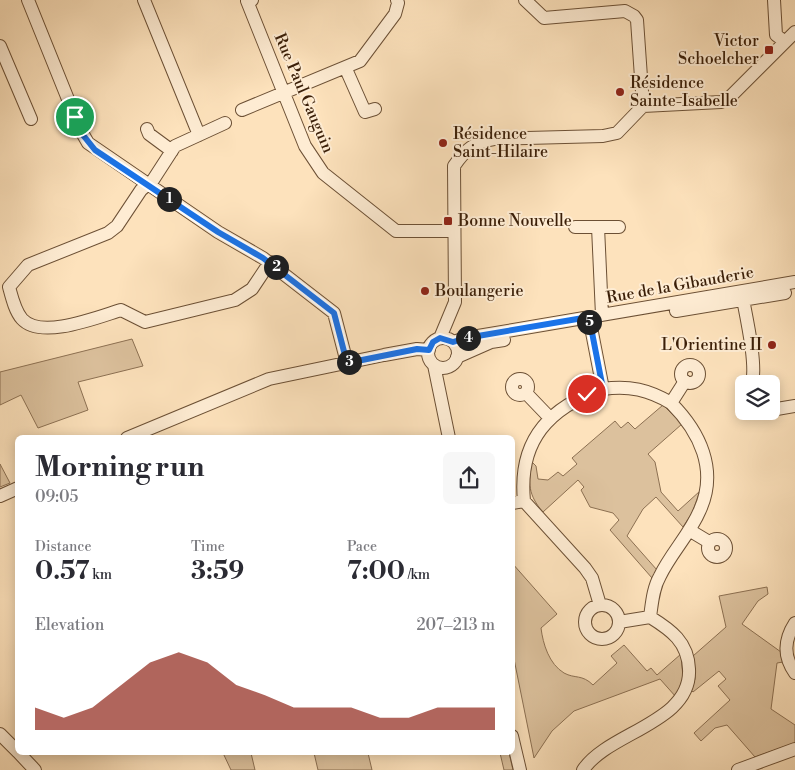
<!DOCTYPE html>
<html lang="en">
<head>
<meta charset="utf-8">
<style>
  body { margin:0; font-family:"Libre Bodoni",serif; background:#f7f7f7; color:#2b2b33; height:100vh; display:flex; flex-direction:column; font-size:19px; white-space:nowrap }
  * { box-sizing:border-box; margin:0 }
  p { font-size:16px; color:#7c7c81 }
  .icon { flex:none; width:28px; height:28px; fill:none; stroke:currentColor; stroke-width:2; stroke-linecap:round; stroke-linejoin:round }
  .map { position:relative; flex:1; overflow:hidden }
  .sheet { position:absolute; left:15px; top:435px; width:500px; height:320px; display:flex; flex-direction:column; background:#fff; border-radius:8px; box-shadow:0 2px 12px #0003 }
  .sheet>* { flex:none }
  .buttons { position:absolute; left:735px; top:375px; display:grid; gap:10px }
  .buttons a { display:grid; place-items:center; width:45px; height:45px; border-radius:8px; background:#fff; box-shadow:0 2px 12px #0003; font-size:25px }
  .pin { position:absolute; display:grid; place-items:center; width:42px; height:42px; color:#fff; margin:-21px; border:2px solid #fff; border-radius:50%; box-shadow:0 1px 5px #0007 }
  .km { position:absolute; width:25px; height:25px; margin:-12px; border-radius:50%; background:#222; color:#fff; font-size:14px; line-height:25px; text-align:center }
  .round { display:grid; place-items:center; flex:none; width:52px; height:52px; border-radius:8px; background:#f7f7f7 }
  .headline { display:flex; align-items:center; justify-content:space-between; height:85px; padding:0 20px }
  h1 { font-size:28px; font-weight:700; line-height:38px }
  .stats { display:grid; grid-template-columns:repeat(3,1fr); gap:8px; height:85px; padding:5px 20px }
  .stats div { display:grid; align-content:center }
  .stats b { font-size:25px; font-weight:700 }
  .stats small { font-size:14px; font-weight:400 }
  .stats p { font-size:14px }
  .chart { height:140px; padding:10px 20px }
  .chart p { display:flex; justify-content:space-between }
  .chart svg { width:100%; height:90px; margin-top:5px; fill:#8f2418; opacity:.7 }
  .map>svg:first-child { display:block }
</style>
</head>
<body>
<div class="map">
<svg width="795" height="770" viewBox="0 0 795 770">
  <rect width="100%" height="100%" fill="#fde2bc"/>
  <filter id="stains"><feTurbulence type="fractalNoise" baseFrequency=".004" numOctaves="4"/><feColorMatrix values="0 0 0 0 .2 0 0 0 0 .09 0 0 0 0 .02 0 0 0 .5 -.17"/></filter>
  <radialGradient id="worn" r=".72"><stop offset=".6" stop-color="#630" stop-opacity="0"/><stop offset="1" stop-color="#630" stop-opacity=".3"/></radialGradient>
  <path fill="#dcc19d" stroke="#8c7052" d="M 132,339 L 143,366 L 78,382 L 88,410 L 38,428 L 21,395 L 0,405 L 0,372 Z
    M 663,405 L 682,424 L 648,454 L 655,462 L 661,492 L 678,511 L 700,491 L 692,513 L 683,527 L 656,497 L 643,509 L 627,536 L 657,570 L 652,578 L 610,530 L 619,520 L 613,513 L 590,507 L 581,490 L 584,487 L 578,480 L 543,512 C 528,495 528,483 532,462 L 536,466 L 538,479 L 548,480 L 558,472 L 563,476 L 577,464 L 572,458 L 615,421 L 621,428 L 628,422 L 635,429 Z
    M 0,464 L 10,483 L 0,487 Z
    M 512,563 L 557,614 L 541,628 C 543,644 549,664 564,673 C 575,679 582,674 593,685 L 617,663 L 611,656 L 624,645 L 647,671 L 651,668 L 657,675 L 681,654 L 683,678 L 676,697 L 660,679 L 574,711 L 552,731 L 534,758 L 513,654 Z
    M 767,587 L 768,594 L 758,601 L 742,624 L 781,652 L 783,662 L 777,663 L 771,709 L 795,725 L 795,743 L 755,757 L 727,725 L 715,728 L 701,741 L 694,733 L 730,700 L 718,686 L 726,679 L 719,671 L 693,692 L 691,690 L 695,679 L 693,656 L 726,627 L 719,596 Z
    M 223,753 L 251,753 L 255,770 L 231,770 Z
    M 314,753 L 368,753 L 372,770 L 318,770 Z
    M 500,753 L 509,753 L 513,770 L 504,770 Z"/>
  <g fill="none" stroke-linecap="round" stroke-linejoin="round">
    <defs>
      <path id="minor" d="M 28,0 L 80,129 L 88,143 L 218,232 L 263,258 L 334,313 L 347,363
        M 144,0 L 199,135
        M 252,0 L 247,1 L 305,146 L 323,173 L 396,231 L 454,231
        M 525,0 L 544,18 L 625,11 L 634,16 L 637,20 L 643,106
        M 774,0 L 776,35 L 784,41
        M 0,46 L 31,119
        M 346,69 L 365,112 L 375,109
        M 242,110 L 360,61 L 395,14 L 398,3 L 397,0
        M 225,123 L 175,146 L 153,180 L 141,190 L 117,226 L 108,233 L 28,265 L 9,287 C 12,298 15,311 22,319 C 41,340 98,317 121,310 L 145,322 L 235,300 L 252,289 L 270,262
        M 147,129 L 149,134 L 172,151
        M 575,227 L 619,227
        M 598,227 L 602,315
        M 742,294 C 746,316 757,363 752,384
        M 676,311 L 785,293
        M 440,338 L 455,302 L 454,166 C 465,150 474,142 494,139 L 603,136 L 617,133 L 643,106 L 721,102 L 729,98 L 795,32
        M428 353a15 15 0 1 1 30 0a15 15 0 1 1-30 0Z
        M 453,342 L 466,338 L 795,282
        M 457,357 L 491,342 L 504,340
        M 434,365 L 449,438
        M681 374a9 9 0 1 1 18 0a9 9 0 1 1-18 0Z
        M512 387a8 8 0 1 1 16 0a8 8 0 1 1-16 0Z
        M 603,389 C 629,385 649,390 671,403
        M 526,393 L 550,418
        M 771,410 L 795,406
        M 756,411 L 762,411
        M 127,438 L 269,379 L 384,355 L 417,349 L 429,350
        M 0,496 L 18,488
        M 524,501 C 518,441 549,407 603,389 L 589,317
        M 512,503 L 524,501 L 585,568 L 592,578 L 600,605
        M 689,530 L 709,542
        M708 548a9 9 0 1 1 18 0a9 9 0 1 1-18 0Z
        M585 622a17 17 0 1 1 34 0a17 17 0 1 1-34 0Z
        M 650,617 C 652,603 653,588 660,576 C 671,553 690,534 700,510 C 718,470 700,432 671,403 L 685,381
        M 795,623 C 784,640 783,656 795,673
        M 0,734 L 18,752
        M 512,736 L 520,770
        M 18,752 L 35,770
        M 583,770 C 608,732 692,723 689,669 C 688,642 671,630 650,617 L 619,622
        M 738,770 L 795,749"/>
    </defs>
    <use href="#minor" stroke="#6c5035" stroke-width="14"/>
    <use href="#minor" stroke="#feecd3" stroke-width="12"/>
  </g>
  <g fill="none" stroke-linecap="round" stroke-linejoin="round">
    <defs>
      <path id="route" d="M 75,117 L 83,135 L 95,150 L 218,232 L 263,258 L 334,313 L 347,363 L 417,349 L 429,350 L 433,342 L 440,338 L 453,342 L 466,338 L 589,317 L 603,389 L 587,394"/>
    </defs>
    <use href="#route" stroke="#fff" stroke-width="10"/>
    <use href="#route" stroke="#1a73e8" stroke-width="6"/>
  </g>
  <g fill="#8f2418" stroke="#feecd3" stroke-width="2">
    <rect x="764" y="45" width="10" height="10" rx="2.5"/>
    <circle cx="620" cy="92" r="5"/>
    <circle cx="443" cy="143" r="5"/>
    <rect x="443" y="216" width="10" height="10" rx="2.5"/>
    <circle cx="425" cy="291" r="5"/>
    <circle cx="772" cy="345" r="5"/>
  </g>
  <g text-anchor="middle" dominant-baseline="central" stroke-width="4" stroke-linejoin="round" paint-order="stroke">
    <g font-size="16" fill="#3b1f08" stroke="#feecd3" text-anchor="start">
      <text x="759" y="41" text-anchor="end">Victor<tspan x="759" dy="18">Schoelcher</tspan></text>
      <text x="630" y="83">Résidence<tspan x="630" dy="18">Sainte-Isabelle</tspan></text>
      <text x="453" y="134">Résidence<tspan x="453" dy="18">Saint-Hilaire</tspan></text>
      <text x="458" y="221">Bonne Nouvelle</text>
      <text x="435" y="291">Boulangerie</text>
      <text x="762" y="345" text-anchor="end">L'Orientine II</text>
    </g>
    <g font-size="16" fill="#3b1f08" stroke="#feecd3">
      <text transform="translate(304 93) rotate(67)">Rue Paul Gauguin</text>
      <text transform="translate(680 285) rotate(-10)">Rue de la Gibauderie</text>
    </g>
  </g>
  <rect width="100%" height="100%" filter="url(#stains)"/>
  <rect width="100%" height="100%" fill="url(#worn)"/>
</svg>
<div class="buttons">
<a><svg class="icon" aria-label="layers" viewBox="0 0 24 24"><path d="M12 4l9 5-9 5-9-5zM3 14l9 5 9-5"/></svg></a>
</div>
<div class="pin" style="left:75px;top:117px;background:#1e9e55"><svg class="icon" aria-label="arrive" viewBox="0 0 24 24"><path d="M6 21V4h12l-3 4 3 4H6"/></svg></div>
<div class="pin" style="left:587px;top:394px;background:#d93025"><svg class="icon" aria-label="check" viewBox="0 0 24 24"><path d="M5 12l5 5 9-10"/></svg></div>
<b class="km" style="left:169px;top:199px">1</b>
<b class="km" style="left:276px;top:267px">2</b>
<b class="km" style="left:349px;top:362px">3</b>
<b class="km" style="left:468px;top:338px">4</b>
<b class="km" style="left:589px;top:322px">5</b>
<section class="sheet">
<div class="headline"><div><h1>Morning run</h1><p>09:05</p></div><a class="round"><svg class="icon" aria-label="share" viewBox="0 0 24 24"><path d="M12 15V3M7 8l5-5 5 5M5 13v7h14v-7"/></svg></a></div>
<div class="stats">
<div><p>Distance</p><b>0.57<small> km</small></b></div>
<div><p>Time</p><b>3:59</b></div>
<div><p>Pace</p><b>7:00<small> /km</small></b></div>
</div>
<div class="chart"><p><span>Elevation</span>207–213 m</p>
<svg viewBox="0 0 160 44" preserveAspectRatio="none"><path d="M0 44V33L10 38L20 33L30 22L40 11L50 6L60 11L70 22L80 27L90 33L100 33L110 33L120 38L130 38L140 33L150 33L160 33V44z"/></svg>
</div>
</section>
</div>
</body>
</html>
